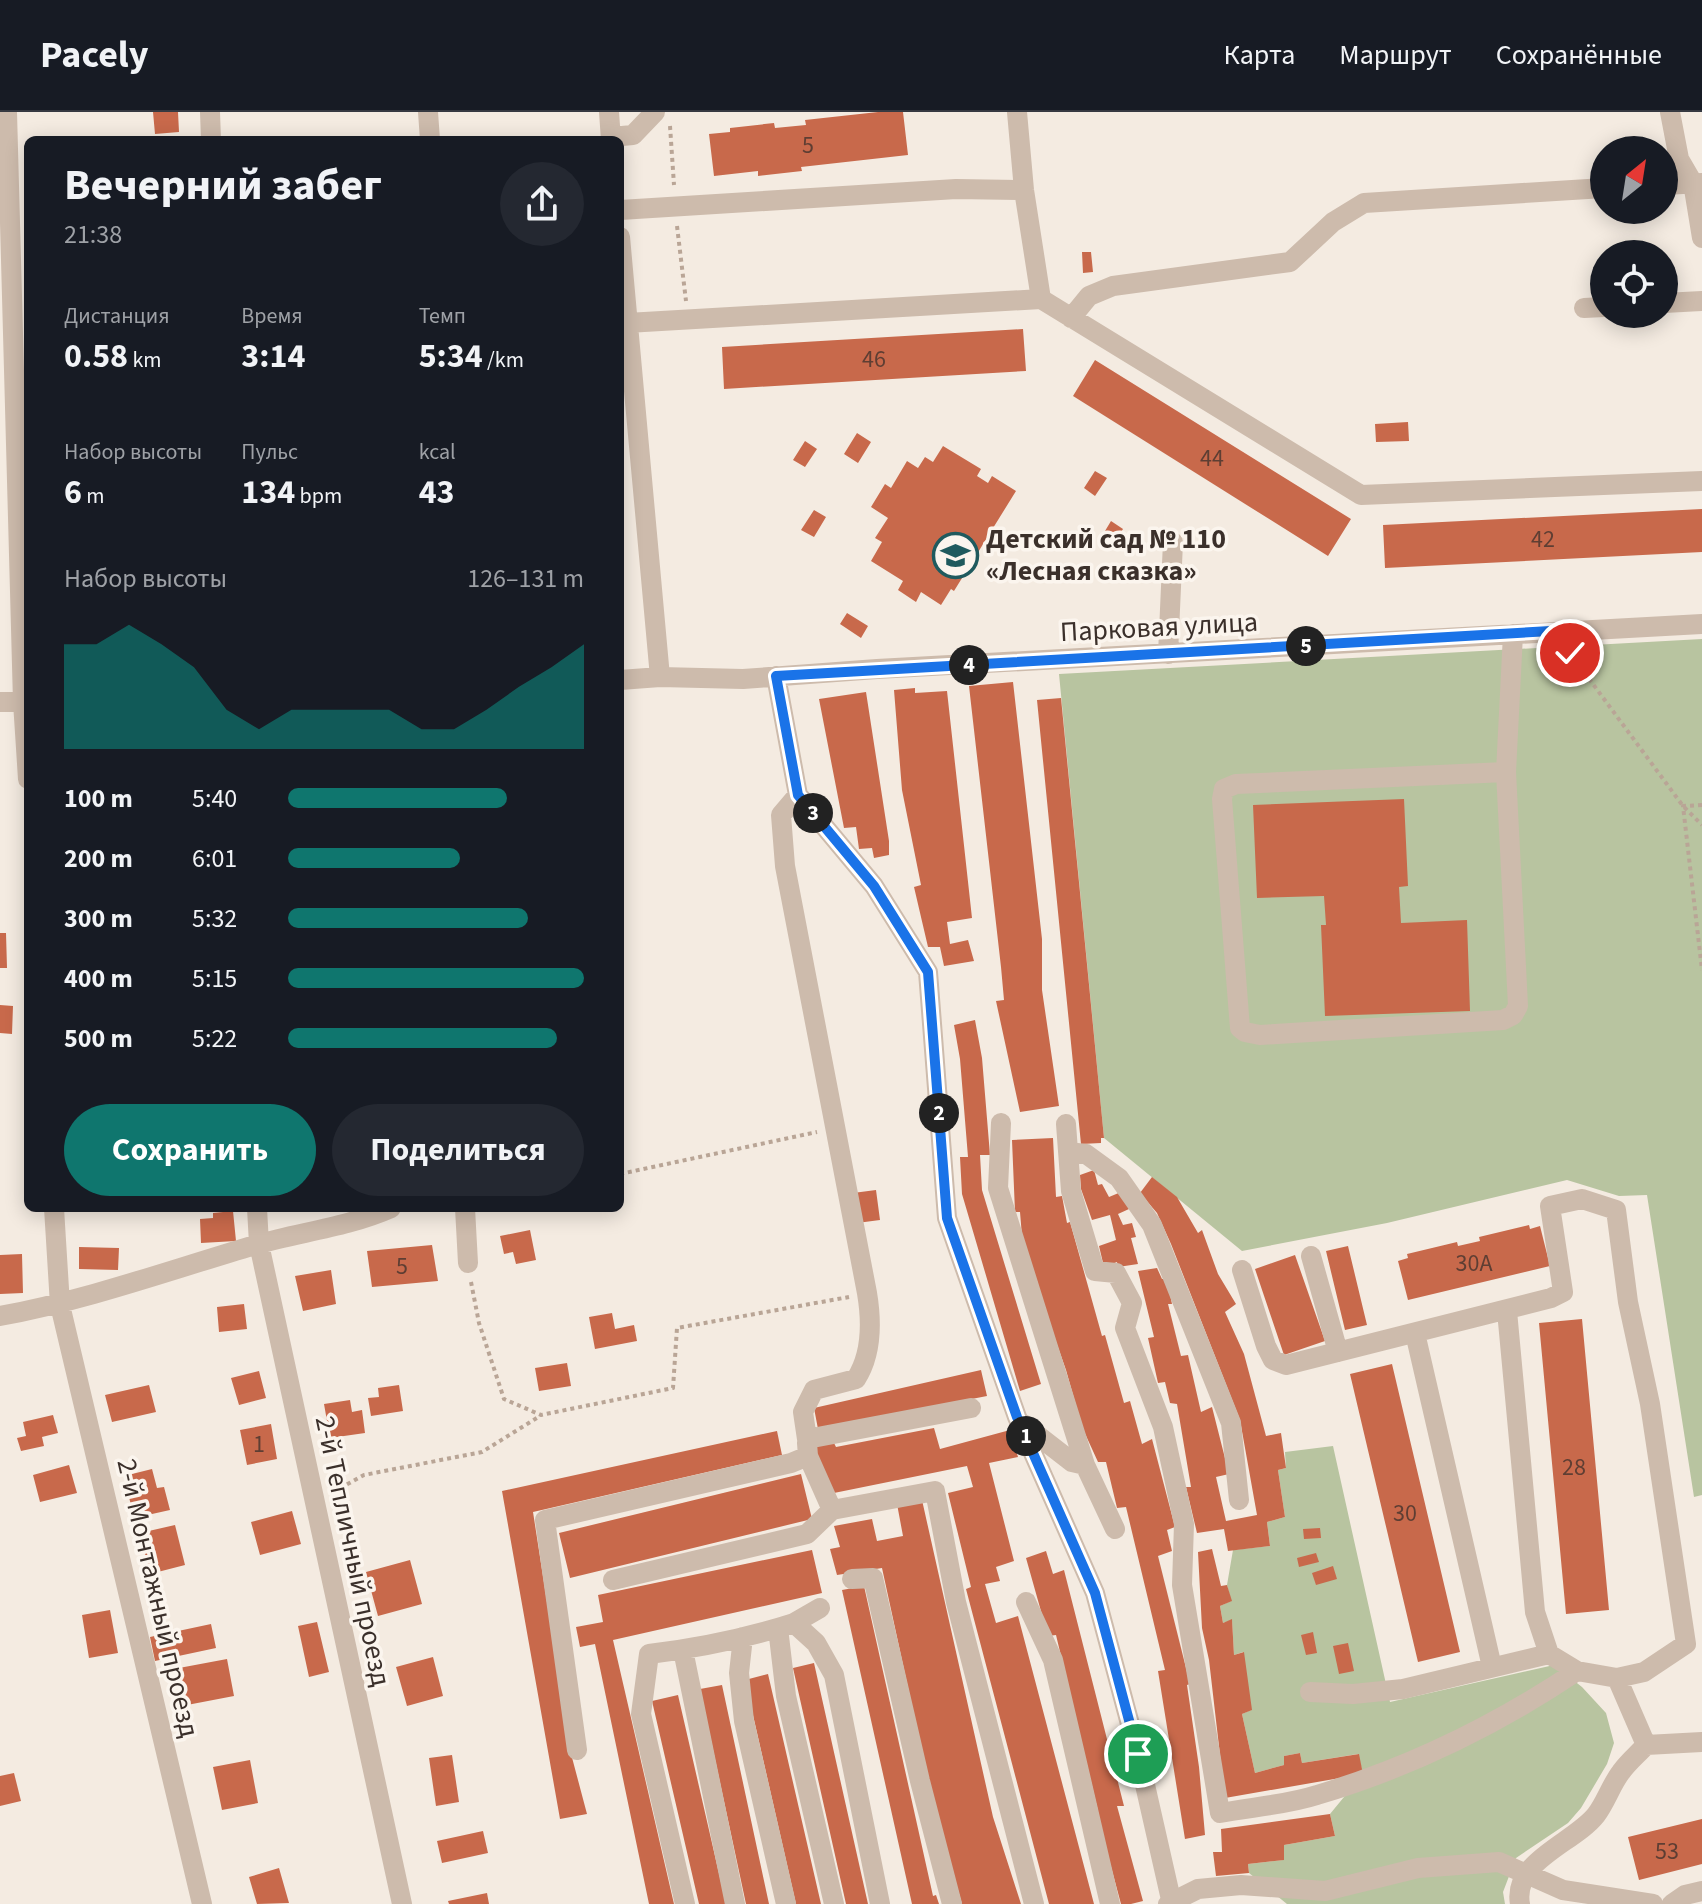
<!DOCTYPE html>
<html lang="ru">
<head>
<meta charset="utf-8">
<style>
  body { margin:0; font-family:"Source Sans 3",sans-serif; background:#242831; color:#f1f3f6; height:100vh; display:flex; flex-direction:column; font-size:30px; white-space:nowrap }
  * { box-sizing:border-box; margin:0 }
  p { font-size:26px; color:#9ea1a6 }
  .icon { flex:none; width:44px; height:44px; fill:none; stroke:currentColor; stroke-width:2; stroke-linecap:round; stroke-linejoin:round }
  .map { position:relative; flex:1; overflow:hidden }
  .side { position:absolute; left:24px; top:24px; width:600px; height:1076px; display:flex; flex-direction:column; background:#171b24; border-radius:12px; box-shadow:0 4px 20px #0003 }
  .side>* { flex:none }
  .needle { width:52px; rotate:30deg }
  .controls { position:absolute; left:1590px; top:24px; display:grid; gap:16px }
  .controls a { display:grid; place-items:center; width:88px; height:88px; border-radius:50%; background:#171b24; box-shadow:0 4px 20px #0003; font-size:40px }
  .pin { position:absolute; display:grid; place-items:center; width:68px; height:68px; color:#fff; margin:-34px; border:4px solid #fff; border-radius:50%; box-shadow:0 2px 8px #0007 }
  .km { position:absolute; width:40px; height:40px; margin:-20px; border-radius:50%; background:#222; color:#fff; font-size:22px; line-height:40px; text-align:center }
  .round { display:grid; place-items:center; flex:none; width:84px; height:84px; border-radius:42px; background:#242831 }
  .overview { display:flex; align-items:center; justify-content:space-between; height:136px; padding:0 40px }
  h1 { font-size:44px; font-weight:700; line-height:60px }
  .metrics { display:grid; grid-template-columns:repeat(3,1fr); gap:12px; height:136px; padding:8px 40px }
  .metrics div { display:grid; align-content:center }
  .metrics b { font-size:34px; font-weight:700 }
  .metrics small { font-size:22px; font-weight:400 }
  .metrics p { font-size:22px }
  .chart { height:224px; padding:16px 40px }
  .chart p { display:flex; justify-content:space-between }
  .chart svg { width:100%; height:144px; margin-top:8px; fill:#0f766e; opacity:.7 }
  .primary-button { display:flex; gap:16px; margin-top:auto; padding:16px 40px }
  .primary-button a { flex:1; height:92px; border-radius:48px; background:#0f766e; color:#fff; font-size:32px; font-weight:700; line-height:92px; text-align:center }
  .primary-button a+a { background:#242831; color:#f1f3f6 }
  ul { padding:0 40px; list-style:none; font-size:26px }
  li { display:grid; grid-template-columns:128px 96px 1fr; align-items:center; height:60px }
  li i { height:20px; border-radius:10px; background:#0f766e }
  header { display:flex; align-items:center; gap:48px; box-sizing:border-box; height:112px; padding:0 40px; background:#171b24; border-bottom:2px solid #363941 }
  header strong { font-size:38px }
  nav { display:flex; gap:44px; margin-inline-start:auto; font-size:28px }
  .map>svg:first-child { display:block }
</style>
</head>
<body>
<header>
<strong>Pacely</strong>
<nav><a>Карта</a><a>Маршрут</a><a>Сохранённые</a></nav>
</header>
<div class="map">
<svg width="1702" height="1792" viewBox="0 0 1702 1792">
  <rect width="100%" height="100%" fill="#f4ebe1"/>
  <path fill="#b8c4a0" d="M 1702,527 L 1702,1383 L 1694,1385 L 1647,1083 L 1619,1084 L 1567,1068 L 1387,1111 L 1242,1139 L 1104,1026 L 1059,562 Z
    M 1333,1334 L 1390,1590 L 1554,1553 L 1582,1575 L 1606,1601 L 1614,1631 L 1607,1652 L 1581,1696 L 1568,1711 L 1516,1746 L 1503,1780 L 1505,1792 L 1287,1792 L 1249,1761 L 1248,1752 L 1283,1748 L 1284,1733 L 1335,1724 L 1330,1702 L 1363,1662 L 1358,1642 L 1302,1651 L 1300,1641 L 1284,1644 L 1284,1653 L 1255,1661 L 1242,1602 L 1251,1598 L 1243,1540 L 1234,1543 L 1232,1508 L 1223,1511 L 1220,1494 L 1231,1489 L 1227,1473 L 1233,1438 L 1270,1434 L 1267,1410 L 1285,1405 L 1278,1358 L 1286,1356 L 1285,1340 Z"/>
  <path fill="#c8694b" d="M 153,0 L 178,0 L 179,20 L 155,22 Z
    M 878,0 L 903,0 L 908,43 L 801,55 L 802,59 L 758,64 L 758,59 L 714,64 L 709,22 L 730,20 L 730,16 L 774,11 L 775,16 L 806,13 L 805,8 Z
    M 1082,140 L 1091,140 L 1093,160 L 1083,161 Z
    M 1023,217 L 1026,259 L 724,277 L 722,235 Z
    M 1095,248 L 1351,407 L 1328,444 L 1073,284 Z
    M 1408,310 L 1409,329 L 1376,330 L 1375,312 Z
    M 857,321 L 871,330 L 858,351 L 844,342 Z
    M 805,329 L 817,337 L 805,355 L 793,348 Z
    M 943,334 L 981,357 L 977,364 L 988,371 L 992,364 L 1016,379 L 954,479 L 951,477 L 941,493 L 921,480 L 916,490 L 898,478 L 903,469 L 871,449 L 882,430 L 875,426 L 888,406 L 871,395 L 885,372 L 891,376 L 907,349 L 918,356 L 925,345 L 933,350 Z
    M 1095,359 L 1107,366 L 1095,384 L 1084,376 Z
    M 1702,397 L 1702,440 L 1385,456 L 1383,413 Z
    M 814,398 L 826,405 L 814,425 L 801,418 Z
    M 1111,409 L 1123,417 L 1111,437 L 1099,429 Z
    M 847,501 L 868,514 L 861,526 L 840,512 Z
    M 1013,570 L 1042,827 L 1042,878 L 1059,994 L 1020,1000 L 996,889 L 1004,888 L 1001,855 L 969,574 Z
    M 915,576 L 915,581 L 947,579 L 972,806 L 947,810 L 950,832 L 968,828 L 974,849 L 944,854 L 940,835 L 928,835 L 914,775 L 921,773 L 902,678 L 894,578 Z
    M 866,580 L 889,729 L 889,743 L 874,746 L 872,736 L 859,737 L 856,715 L 844,716 L 819,587 Z
    M 1061,586 L 1104,1026 L 1101,1026 L 1101,1031 L 1081,1032 L 1037,588 Z
    M 1404,687 L 1408,774 L 1399,775 L 1401,811 L 1467,808 L 1470,899 L 1325,904 L 1321,813 L 1326,813 L 1324,784 L 1257,786 L 1253,693 Z
    M 0,821 L 6,821 L 7,856 L 0,856 Z
    M 0,893 L 13,894 L 12,922 L 0,921 Z
    M 975,908 L 982,946 L 990,1043 L 980,1043 L 982,1078 L 1041,1272 L 1020,1279 L 962,1082 L 960,1045 L 968,1045 L 960,947 L 954,913 Z
    M 1053,1026 L 1056,1085 L 1062,1084 L 1067,1111 L 1070,1110 L 1102,1224 L 1105,1223 L 1124,1291 L 1130,1289 L 1142,1332 L 1152,1327 L 1175,1415 L 1167,1418 L 1172,1439 L 1158,1444 L 1190,1572 L 1187,1573 L 1199,1655 L 1205,1723 L 1185,1727 L 1158,1559 L 1165,1558 L 1126,1395 L 1117,1396 L 1106,1350 L 1098,1350 L 1082,1315 L 1066,1258 L 1023,1136 L 1020,1100 L 1015,1100 L 1012,1028 Z
    M 1094,1058 L 1098,1073 L 1102,1072 L 1109,1085 L 1121,1080 L 1129,1097 L 1118,1102 L 1123,1113 L 1132,1111 L 1136,1125 L 1131,1126 L 1138,1152 L 1118,1155 L 1117,1150 L 1104,1155 L 1099,1134 L 1116,1128 L 1110,1103 L 1092,1108 L 1081,1077 L 1080,1063 Z
    M 1152,1065 L 1177,1085 L 1198,1121 L 1202,1118 L 1218,1162 L 1236,1192 L 1225,1200 L 1244,1242 L 1266,1324 L 1281,1321 L 1286,1356 L 1278,1358 L 1285,1405 L 1267,1410 L 1270,1434 L 1228,1439 L 1224,1417 L 1197,1421 L 1186,1375 L 1191,1375 L 1177,1292 L 1170,1291 L 1165,1270 L 1158,1271 L 1148,1226 L 1154,1225 L 1138,1159 L 1157,1156 L 1162,1167 L 1167,1167 L 1172,1192 L 1168,1192 L 1181,1244 L 1188,1243 L 1201,1300 L 1212,1295 L 1229,1362 L 1216,1365 L 1226,1409 L 1257,1403 L 1240,1308 L 1171,1132 L 1157,1101 L 1140,1081 Z
    M 876,1078 L 880,1108 L 857,1111 L 853,1081 Z
    M 233,1099 L 236,1129 L 201,1131 L 200,1107 L 213,1106 L 213,1101 Z
    M 1529,1113 L 1530,1117 L 1540,1114 L 1550,1154 L 1408,1188 L 1398,1149 L 1408,1146 L 1407,1142 L 1457,1130 L 1458,1134 L 1480,1129 L 1479,1125 Z
    M 530,1118 L 536,1148 L 516,1152 L 513,1140 L 504,1142 L 500,1124 Z
    M 432,1133 L 438,1169 L 372,1175 L 367,1139 Z
    M 1348,1134 L 1367,1213 L 1345,1218 L 1326,1139 Z
    M 79,1135 L 119,1136 L 118,1158 L 79,1157 Z
    M 22,1142 L 23,1181 L 0,1182 L 0,1143 Z
    M 1295,1143 L 1325,1229 L 1284,1243 L 1255,1157 Z
    M 331,1158 L 336,1192 L 303,1199 L 295,1164 Z
    M 244,1192 L 247,1217 L 219,1220 L 217,1195 Z
    M 612,1201 L 615,1217 L 634,1213 L 637,1229 L 595,1237 L 589,1205 Z
    M 1582,1207 L 1609,1498 L 1566,1502 L 1539,1211 Z
    M 567,1251 L 571,1274 L 539,1279 L 535,1256 Z
    M 1392,1252 L 1460,1540 L 1418,1550 L 1350,1262 Z
    M 981,1258 L 987,1284 L 818,1317 L 814,1296 Z
    M 259,1259 L 266,1286 L 239,1293 L 231,1266 Z
    M 149,1273 L 156,1300 L 112,1310 L 105,1283 Z
    M 399,1273 L 403,1299 L 371,1304 L 368,1286 L 379,1285 L 378,1276 Z
    M 350,1288 L 352,1300 L 362,1298 L 365,1321 L 330,1326 L 324,1292 Z
    M 53,1303 L 58,1321 L 42,1325 L 44,1334 L 21,1339 L 17,1326 L 26,1324 L 23,1310 Z
    M 271,1312 L 277,1347 L 247,1353 L 240,1318 Z
    M 934,1316 L 940,1337 L 1010,1318 L 1018,1345 L 989,1351 L 1014,1449 L 996,1455 L 1000,1469 L 985,1472 L 996,1511 L 1018,1504 L 1094,1792 L 1049,1792 L 966,1477 L 971,1475 L 948,1381 L 973,1375 L 967,1354 L 829,1382 L 815,1334 L 834,1331 L 836,1335 Z
    M 777,1319 L 782,1343 L 533,1400 L 570,1638 L 587,1702 L 560,1707 L 502,1379 Z
    M 69,1353 L 77,1381 L 40,1390 L 33,1363 Z
    M 152,1357 L 157,1376 L 164,1375 L 170,1398 L 134,1406 L 124,1364 Z
    M 801,1362 L 812,1407 L 570,1466 L 559,1421 Z
    M 922,1388 L 993,1705 L 1021,1792 L 962,1792 L 933,1691 L 882,1456 L 837,1463 L 830,1437 L 840,1435 L 834,1414 L 872,1407 L 877,1429 L 903,1424 L 897,1392 Z
    M 292,1399 L 301,1432 L 260,1443 L 251,1410 Z
    M 175,1413 L 185,1453 L 150,1462 L 140,1421 Z
    M 1320,1416 L 1321,1426 L 1304,1427 L 1303,1417 Z
    M 1212,1437 L 1221,1474 L 1227,1473 L 1232,1489 L 1220,1494 L 1223,1511 L 1232,1507 L 1234,1543 L 1244,1540 L 1252,1598 L 1242,1602 L 1255,1661 L 1284,1653 L 1284,1644 L 1300,1641 L 1302,1651 L 1359,1642 L 1363,1662 L 1225,1686 L 1209,1548 L 1202,1516 L 1198,1440 Z
    M 812,1438 L 822,1481 L 613,1528 L 674,1792 L 649,1792 L 595,1532 L 580,1535 L 576,1515 L 603,1510 L 598,1483 Z
    M 1046,1439 L 1053,1462 L 1064,1458 L 1124,1694 L 1117,1694 L 1143,1789 L 1131,1792 L 1121,1792 L 1096,1699 L 1098,1699 L 1056,1523 L 1048,1524 L 1026,1446 Z
    M 1316,1441 L 1319,1450 L 1299,1455 L 1297,1446 Z
    M 410,1448 L 422,1492 L 378,1504 L 366,1460 Z
    M 1333,1454 L 1337,1467 L 1316,1473 L 1312,1461 Z
    M 864,1474 L 933,1784 L 936,1783 L 939,1792 L 912,1792 L 842,1478 Z
    M 110,1498 L 118,1541 L 89,1546 L 82,1503 Z
    M 317,1510 L 329,1560 L 309,1565 L 298,1514 Z
    M 211,1512 L 216,1536 L 155,1549 L 150,1525 Z
    M 1313,1520 L 1317,1541 L 1306,1543 L 1301,1523 Z
    M 1348,1531 L 1354,1559 L 1339,1562 L 1333,1534 Z
    M 433,1545 L 443,1584 L 407,1594 L 396,1555 Z
    M 227,1547 L 234,1584 L 187,1593 L 179,1556 Z
    M 814,1551 L 868,1792 L 846,1792 L 793,1556 Z
    M 768,1562 L 821,1792 L 796,1792 L 745,1568 Z
    M 722,1573 L 769,1792 L 746,1792 L 700,1577 Z
    M 678,1583 L 726,1792 L 699,1792 L 652,1589 Z
    M 452,1643 L 459,1690 L 436,1694 L 429,1646 Z
    M 250,1648 L 258,1691 L 222,1698 L 213,1655 Z
    M 14,1661 L 21,1689 L 0,1694 L 0,1664 Z
    M 1330,1702 L 1335,1724 L 1284,1733 L 1284,1748 L 1248,1752 L 1249,1761 L 1216,1764 L 1213,1740 L 1222,1740 L 1221,1717 Z
    M 1702,1707 L 1702,1752 L 1639,1768 L 1628,1725 Z
    M 483,1719 L 488,1741 L 442,1751 L 437,1729 Z
    M 279,1756 L 289,1791 L 257,1792 L 249,1765 Z
    M 487,1781 L 489,1792 L 449,1792 L 448,1789 Z"/>
  <g fill="none" stroke-linecap="round" stroke-linejoin="round">
    <path stroke="#b9a596" stroke-width="4" stroke-dasharray="4 4" stroke-linecap="butt" d="M 670,14 L 674,73
      M 677,114 L 686,189
      M 1570,541 L 1683,694 L 1702,713
      M 1702,693 L 1683,694 L 1702,858
      M 620,1062 L 817,1020
      M 471,1170 L 479,1211 L 504,1287 L 541,1303 L 673,1276 L 677,1216 L 849,1185
      M 333,1380 L 364,1363 L 482,1340 L 540,1304"/>
    <path stroke="#cdbbac" stroke-width="20" d="M 7,0 L 23,590 L 28,667
      M 210,0 L 211,28
      M 428,0 L 430,28
      M 609,0 L 611,28
      M 1017,0 L 1024,78 L 1041,187 L 1361,383 L 1702,369
      M 1670,0 L 1679,47 L 1693,71 L 1702,126
      M 611,25 L 633,23 L 655,0
      M 1664,73 L 1702,71
      M 620,98 L 956,77 L 1024,78
      M 620,125 L 660,565
      M 1664,191 L 1702,189
      M 1584,196 L 1604,195
      M 1071,206 L 1089,184 L 1113,174 L 1290,150 L 1333,110 L 1364,91 L 1604,76
      M 627,211 L 1041,187
      M 1168,542 L 1173,430
      M 776,564 L 798,683 L 874,774 L 928,860 L 947,1106 L 1017,1305 L 1095,1481 L 1138,1642 L 1172,1792
      M 620,568 L 660,565 L 743,567 L 877,557 L 1702,512
      M 0,590 L 28,590
      M 1506,660 L 1236,672 L 1224,677 L 1222,687 L 1240,916 L 1245,920 L 1260,923 L 1503,908 L 1513,903 L 1518,894 L 1506,660 L 1513,522
      M 798,683 L 781,703 L 785,754 L 867,1181 C 872,1211 872,1242 856,1267 L 814,1278 L 803,1300 L 807,1327 L 971,1296
      M 1001,1011 L 998,1076 L 1085,1353 L 1115,1417
      M 1066,1012 L 1071,1079 L 1095,1159 L 1116,1161 L 1132,1191 L 1125,1216 L 1163,1315 L 1184,1412 L 1182,1473 L 1220,1701 C 1252,1695 1286,1693 1317,1683 C 1408,1656 1498,1612 1577,1559
      M 1068,1040 L 1086,1042 L 1119,1066 L 1152,1113 L 1231,1311 L 1239,1388
      M 54,1096 L 60,1193 L 202,1792
      M 257,1096 L 259,1132 L 402,1792
      M 465,1096 L 468,1151
      M 1311,1144 L 1338,1240
      M 1242,1158 L 1266,1234 L 1273,1248 L 1286,1253 L 1551,1186 L 1563,1180 L 1550,1094 L 1582,1087 L 1616,1098 L 1628,1190 L 1650,1292 L 1686,1532 L 1644,1560 L 1617,1566
      M 1507,1199 L 1535,1500 L 1549,1542
      M 0,1204 C 87,1188 170,1158 255,1133 C 300,1120 348,1115 391,1096
      M 1415,1221 L 1492,1555
      M 1023,1312 L 1072,1350 L 1085,1353
      M 807,1331 L 808,1344 L 832,1398
      M 852,1467 L 873,1466 L 920,1669 L 952,1792
      M 613,1468 L 807,1422 L 832,1398 L 935,1379 L 956,1490 L 1034,1792
      M 1026,1490 L 1053,1548 L 1110,1792
      M 794,1511 L 820,1496
      M 778,1516 L 786,1584 L 834,1792
      M 743,1525 L 739,1561 L 744,1609 L 786,1792
      M 683,1538 L 735,1792
      M 1310,1580 L 1353,1582 L 1403,1577 L 1549,1542 L 1577,1559 L 1617,1566 L 1646,1633
      M 1646,1633 L 1702,1630
      M 577,1638 L 545,1408 L 791,1351 L 808,1344
      M 685,1792 L 641,1602 L 649,1542 C 698,1536 747,1526 794,1511 L 816,1531 L 834,1563 L 880,1792
      M 1168,1792 L 1198,1777 L 1241,1773 L 1325,1779 L 1418,1756 L 1499,1750 L 1563,1778 L 1653,1792
      M 1520,1792 C 1512,1749 1574,1731 1596,1703 C 1606,1690 1611,1673 1621,1660 C 1628,1650 1638,1642 1646,1633
      M 1672,1792 L 1685,1783 L 1702,1779"/>
  </g>
  <g fill="none" stroke-linecap="round" stroke-linejoin="round">
    <defs>
      <path id="route" d="M 1138,1642 L 1095,1481 L 1017,1305 L 947,1106 L 928,860 L 874,774 L 798,683 L 776,564 L 1568,518 L 1570,541"/>
    </defs>
    <use href="#route" stroke="#fff" stroke-width="16"/>
    <use href="#route" stroke="#1a73e8" stroke-width="10"/>
  </g>
  <defs>
    <symbol id="school-ring" viewBox="-11 -11 22 22"><circle r="9.5" fill="#fbf5ee" stroke="#1f5a5e" stroke-width="1.5"/><path d="M0-5L7-2L0 1L-7-2ZM-4 1L0 2.5L4 1V4Q0 6-4 4Z" fill="#1f5a5e"/></symbol>
  </defs>
  <g fill-rule="evenodd">
    <use href="#school-ring" x="930" y="418" width="51" height="51"/>
  </g>
  <g text-anchor="middle" dominant-baseline="central" stroke-width="7" stroke-linejoin="round" paint-order="stroke">
    <g font-size="24" fill="#5e3e33">
      <text x="808" y="33">5</text>
      <text x="874" y="247">46</text>
      <text x="1212" y="346">44</text>
      <text x="1543" y="427">42</text>
      <text x="1474" y="1151">30А</text>
      <text x="402" y="1154">5</text>
      <text x="259" y="1332">1</text>
      <text x="1574" y="1355">28</text>
      <text x="1405" y="1401">30</text>
      <text x="1667" y="1739">53</text>
    </g>
    <g font-size="28" font-weight="bold" fill="#3b302b" stroke="#fbf5ee" text-anchor="start">
      <text x="986" y="427">Детский сад № 110<tspan x="986" dy="32">«Лесная сказка»</tspan></text>
    </g>
    <g font-size="28" fill="#3b302b" stroke="#fbf5ee">
      <text transform="translate(1159 515) rotate(-3)">Парковая улица</text>
      <text transform="translate(353 1439) rotate(78)">2-й Тепличный проезд</text>
      <text transform="translate(158 1486) rotate(77)">2-й Монтажный проезд</text>
    </g>
  </g>
</svg>
<div class="controls">
<a><svg class="needle" viewBox="-14 -14 28 28"><path d="M0-13l5 13h-10z" fill="#e53935"/><path d="M0 13l5-13h-10z" fill="#9ea1a6"/></svg></a>
<a><svg class="icon" aria-label="locate" viewBox="0 0 24 24"><circle cx="12" cy="12" r="6"/><path d="M12 2v4M12 18v4M2 12h4M18 12h4"/></svg></a>
</div>
<div class="pin" style="left:1138px;top:1642px;background:#1e9e55"><svg class="icon" aria-label="arrive" viewBox="0 0 24 24"><path d="M6 21V4h12l-3 4 3 4H6"/></svg></div>
<div class="pin" style="left:1570px;top:541px;background:#d93025"><svg class="icon" aria-label="check" viewBox="0 0 24 24"><path d="M5 12l5 5 9-10"/></svg></div>
<b class="km" style="left:1026px;top:1324px">1</b>
<b class="km" style="left:939px;top:1001px">2</b>
<b class="km" style="left:813px;top:701px">3</b>
<b class="km" style="left:969px;top:553px">4</b>
<b class="km" style="left:1306px;top:534px">5</b>
<section class="side">
<div class="overview"><div><h1>Вечерний забег</h1><p>21:38</p></div><a class="round"><svg class="icon" aria-label="share" viewBox="0 0 24 24"><path d="M12 15V3M7 8l5-5 5 5M5 13v7h14v-7"/></svg></a></div>
<div class="metrics">
<div><p>Дистанция</p><b>0.58<small> km</small></b></div>
<div><p>Время</p><b>3:14</b></div>
<div><p>Темп</p><b>5:34<small> /km</small></b></div>
</div>
<div class="metrics">
<div><p>Набор высоты</p><b>6<small> m</small></b></div>
<div><p>Пульс</p><b>134<small> bpm</small></b></div>
<div><p>kcal</p><b>43</b></div>
</div>
<div class="chart"><p><span>Набор высоты</span>126–131 m</p>
<svg viewBox="0 0 160 44" preserveAspectRatio="none"><path d="M0 44V12L10 12L20 6L30 12L40 19L50 32L60 38L70 32L80 32L90 32L100 32L110 38L120 38L130 32L140 25L150 19L160 12V44z"/></svg>
</div>
<ul>
<li><b>100 m</b>5:40<i style="width:74%"></i></li>
<li><b>200 m</b>6:01<i style="width:58%"></i></li>
<li><b>300 m</b>5:32<i style="width:81%"></i></li>
<li><b>400 m</b>5:15<i style="width:100%"></i></li>
<li><b>500 m</b>5:22<i style="width:91%"></i></li>
</ul>
<div class="primary-button"><a>Сохранить</a><a>Поделиться</a></div>
</section>
</div>
</body>
</html>
